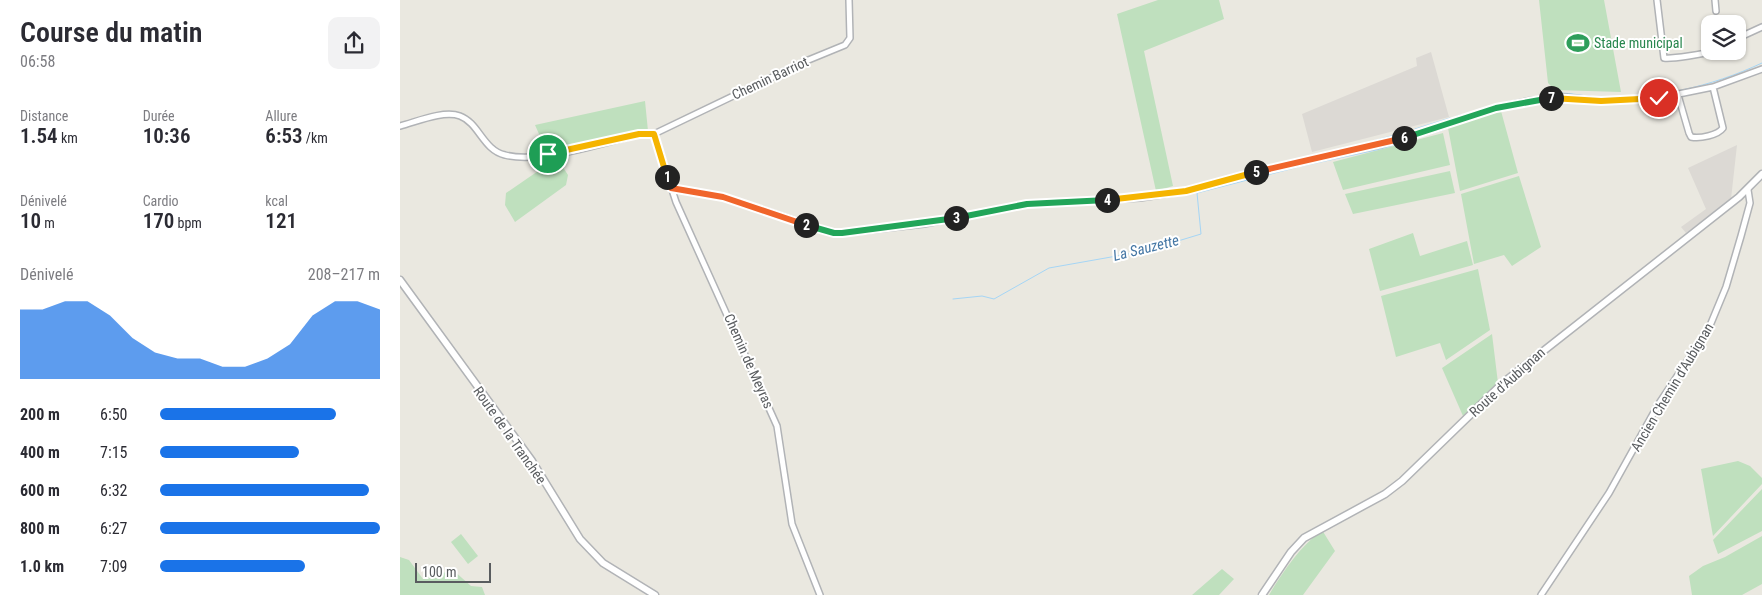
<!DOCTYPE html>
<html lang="fr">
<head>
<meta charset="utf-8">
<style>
  body { margin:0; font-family:"Roboto Condensed",sans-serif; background:#f2f2f3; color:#2b2b33; height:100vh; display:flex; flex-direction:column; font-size:19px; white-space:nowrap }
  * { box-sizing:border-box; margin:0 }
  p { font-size:16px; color:#7c7c81 }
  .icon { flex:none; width:28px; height:28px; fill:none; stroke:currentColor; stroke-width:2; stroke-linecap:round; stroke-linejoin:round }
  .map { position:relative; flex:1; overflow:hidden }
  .details { display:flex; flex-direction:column; background:#fff; width:400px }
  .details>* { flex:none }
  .controls { position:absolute; left:1301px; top:15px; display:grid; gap:10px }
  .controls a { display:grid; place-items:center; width:45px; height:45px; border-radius:10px; background:#fff; box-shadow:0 1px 4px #0004; font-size:25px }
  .scale { position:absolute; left:15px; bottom:12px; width:76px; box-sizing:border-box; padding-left:5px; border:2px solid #595c5f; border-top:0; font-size:14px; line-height:18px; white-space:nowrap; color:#595c5f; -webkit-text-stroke:4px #fff; paint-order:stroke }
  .pin { position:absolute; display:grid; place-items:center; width:42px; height:42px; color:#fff; margin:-21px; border:2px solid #fff; border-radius:50%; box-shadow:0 1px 5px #0007 }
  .km { position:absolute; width:25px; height:25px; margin:-12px; border-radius:50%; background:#222; color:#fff; font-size:14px; line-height:25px; text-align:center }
  .round { display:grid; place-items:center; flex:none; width:52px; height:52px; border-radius:10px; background:#f2f2f3 }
  .summary { display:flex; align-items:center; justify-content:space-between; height:85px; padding:0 20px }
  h1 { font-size:28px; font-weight:600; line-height:38px }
  .metrics { display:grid; grid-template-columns:repeat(3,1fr); gap:8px; height:85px; padding:5px 20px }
  .metrics div { display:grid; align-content:center }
  .metrics b { font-size:21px; font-weight:600 }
  .metrics small { font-size:14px; font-weight:400 }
  .metrics p { font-size:14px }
  .chart { height:140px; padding:10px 20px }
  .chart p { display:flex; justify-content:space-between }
  .chart svg { width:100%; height:90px; margin-top:5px; fill:#1a73e8; opacity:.7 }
  ul { padding:0 20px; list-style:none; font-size:16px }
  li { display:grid; grid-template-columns:80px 60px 1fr; align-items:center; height:38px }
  li i { height:12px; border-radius:6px; background:#1a73e8 }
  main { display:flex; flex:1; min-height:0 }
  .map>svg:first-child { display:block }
</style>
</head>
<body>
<main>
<section class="details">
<div class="summary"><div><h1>Course du matin</h1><p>06:58</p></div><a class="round"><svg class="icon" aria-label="share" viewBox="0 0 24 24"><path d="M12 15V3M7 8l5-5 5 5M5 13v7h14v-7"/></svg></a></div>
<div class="metrics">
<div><p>Distance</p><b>1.54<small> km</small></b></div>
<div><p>Durée</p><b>10:36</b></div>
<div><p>Allure</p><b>6:53<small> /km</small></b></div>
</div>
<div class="metrics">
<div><p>Dénivelé</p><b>10<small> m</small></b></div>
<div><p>Cardio</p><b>170<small> bpm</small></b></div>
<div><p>kcal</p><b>121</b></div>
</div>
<div class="chart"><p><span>Dénivelé</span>208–217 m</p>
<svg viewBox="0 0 160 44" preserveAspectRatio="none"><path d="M0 44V10L10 10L20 6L30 6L40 13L50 24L60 31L70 34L80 34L90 38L100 38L110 34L120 27L130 13L140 6L150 6L160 10V44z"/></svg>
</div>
<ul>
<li><b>200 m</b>6:50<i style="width:80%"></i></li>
<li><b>400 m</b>7:15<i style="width:63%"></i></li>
<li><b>600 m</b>6:32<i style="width:95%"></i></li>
<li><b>800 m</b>6:27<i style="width:100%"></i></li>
<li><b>1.0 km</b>7:09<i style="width:66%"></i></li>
</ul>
</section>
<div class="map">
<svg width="1362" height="595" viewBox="0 0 1362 595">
  <rect width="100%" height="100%" fill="#eae8e0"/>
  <path fill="#dcd9d4" d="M 1031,52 L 1049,117 L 912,152 L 902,114 L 1017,66 L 1016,58 Z
    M 1337,145 L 1331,199 L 1286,233 L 1281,227 L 1306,209 L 1288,168 Z"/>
  <path fill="#bfe0be" d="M 758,0 L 819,0 L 824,19 L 744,51 L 773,186 L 756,191 L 717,14 Z
    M 1139,0 L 1204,0 L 1221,92 L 1155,90 L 1148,83 Z
    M 245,101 L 248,131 L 147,152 L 135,125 Z
    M 1101,111 L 1118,173 L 1060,191 L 1048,128 Z
    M 1043,133 L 1050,165 L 943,190 L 933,162 Z
    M 157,158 L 168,175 L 166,185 L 115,222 L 105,205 L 106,193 Z
    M 1050,171 L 1055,193 L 953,214 L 945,194 Z
    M 1119,176 L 1141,247 L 1112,266 L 1104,255 L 1074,264 L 1061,194 Z
    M 1013,233 L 1020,256 L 1067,241 L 1073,265 L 980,291 L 969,249 Z
    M 1078,269 L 1090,330 L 1046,360 L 1040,343 L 996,357 L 981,296 Z
    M 1092,334 L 1098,383 L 1063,416 L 1042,368 Z
    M 1338,461 L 1350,466 L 1362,478 L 1362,484 L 1313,536 L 1301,469 Z
    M 1362,489 L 1362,531 L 1318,554 L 1313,540 Z
    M 922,530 L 935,551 L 903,595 L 869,595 C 884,570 899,548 922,530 Z
    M 61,534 L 78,556 L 68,564 L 51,542 Z
    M 1362,536 L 1362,584 L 1342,595 L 1292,595 L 1289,576 L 1303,566 L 1325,557 Z
    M 0,557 L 9,560 L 23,579 L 53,570 L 71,586 L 82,587 L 85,595 L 0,595 Z
    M 822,569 L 834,579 L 819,595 L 792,595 Z"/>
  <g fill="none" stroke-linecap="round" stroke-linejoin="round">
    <path stroke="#a5d5f5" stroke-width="1" d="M 1057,116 L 1151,93 C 1167,92 1182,96 1197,97 C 1253,100 1311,87 1362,63
      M 1015,129 L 1050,118
      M 927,154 L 1009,131
      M 902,166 L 981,149 L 1043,130
      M 553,299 L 582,296 L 594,299 L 649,268 L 745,251 L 801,234 L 797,193 L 898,167"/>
    <defs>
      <path id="minor" d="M 1257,0 L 1264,58 C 1272,59 1305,54 1313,51
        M 1315,0 L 1316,11
        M 1338,38 L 1362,27
        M 1278,95 L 1289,133 L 1291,137 C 1300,139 1318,135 1323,128 L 1313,87
        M 0,126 C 16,122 43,110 60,116 C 79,123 83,150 105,155 C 139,164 204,143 239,134 L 254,134 L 406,61 L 445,45 L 450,38 L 449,0
        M 254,134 L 276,202 L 377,426 L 392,524 L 420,595
        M 271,188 L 323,197 L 434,233 L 462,231 L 524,224 L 627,204 L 740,198 L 786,191 L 868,169 L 983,144 L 1096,108 L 1127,101 L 1164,97 L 1201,101 L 1259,98 L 1313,87 L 1362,69
        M 1141,595 L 1209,493 L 1258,405 L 1309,328 L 1326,287 L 1341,236 L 1350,203 L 1348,190"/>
      <path id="tertiary" d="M 0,280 L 132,461 L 180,539 L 203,563 L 255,595
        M 862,595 L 891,552 L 904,538 L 985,494 L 1002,481 L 1104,382 L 1339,197 L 1362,174"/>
    </defs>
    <use href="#minor" stroke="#b1b3b6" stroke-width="8"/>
    <use href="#tertiary" stroke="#b1b3b6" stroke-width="9"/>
    <use href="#minor" stroke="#fff" stroke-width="5"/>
    <use href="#tertiary" stroke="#fff" stroke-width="6"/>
  </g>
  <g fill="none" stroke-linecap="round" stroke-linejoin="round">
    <defs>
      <path id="split-1" d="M 148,154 L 239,134 L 254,134 L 267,177"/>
      <path id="split-2" d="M 267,177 L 271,188 L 323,197 L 406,225"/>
      <path id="split-3" d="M 406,225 L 434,233 L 442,233 L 556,218"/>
      <path id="split-4" d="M 556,218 L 627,204 L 707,200"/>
      <path id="split-5" d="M 707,200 L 786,191 L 856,172"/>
      <path id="split-6" d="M 856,172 L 1004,138"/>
      <path id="split-7" d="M 1004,138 L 1096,108 L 1151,98"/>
      <path id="split-8" d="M 1151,98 L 1201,101 L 1259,98"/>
    </defs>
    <use href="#split-1" stroke="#fff" stroke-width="10"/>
    <use href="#split-2" stroke="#fff" stroke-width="10"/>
    <use href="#split-3" stroke="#fff" stroke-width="10"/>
    <use href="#split-4" stroke="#fff" stroke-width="10"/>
    <use href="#split-5" stroke="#fff" stroke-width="10"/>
    <use href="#split-6" stroke="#fff" stroke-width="10"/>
    <use href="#split-7" stroke="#fff" stroke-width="10"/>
    <use href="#split-8" stroke="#fff" stroke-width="10"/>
    <use href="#split-1" stroke="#f5b400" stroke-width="6"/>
    <use href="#split-2" stroke="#f0652b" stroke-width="6"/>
    <use href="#split-3" stroke="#22a559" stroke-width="6"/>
    <use href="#split-4" stroke="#22a559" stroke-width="6"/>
    <use href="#split-5" stroke="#f5b400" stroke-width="6"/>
    <use href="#split-6" stroke="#f0652b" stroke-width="6"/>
    <use href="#split-7" stroke="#22a559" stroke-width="6"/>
    <use href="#split-8" stroke="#f5b400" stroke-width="6"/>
  </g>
  <defs>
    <symbol id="stadium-bare" viewBox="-9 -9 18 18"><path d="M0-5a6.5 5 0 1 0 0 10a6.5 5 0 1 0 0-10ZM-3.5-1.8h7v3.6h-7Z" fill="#2e9e5b" stroke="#fff" stroke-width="2.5" paint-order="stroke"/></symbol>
  </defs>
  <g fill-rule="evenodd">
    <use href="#stadium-bare" x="1162" y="27" width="32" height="32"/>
  </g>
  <g text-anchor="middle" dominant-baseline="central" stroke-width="4" stroke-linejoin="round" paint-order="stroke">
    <g font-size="14" fill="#27864d" stroke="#fff" text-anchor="start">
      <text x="1194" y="43">Stade municipal</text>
    </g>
    <g font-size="14" fill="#595c5f" stroke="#fff">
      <text transform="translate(370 78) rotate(-25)">Chemin Barriot</text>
      <text transform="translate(349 361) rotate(66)">Chemin de Meyras</text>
      <text transform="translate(1107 382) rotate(-42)">Route d'Aubignan</text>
      <text transform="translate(1272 387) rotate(-59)">Ancien Chemin d'Aubignan</text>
      <text transform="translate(110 435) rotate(55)">Route de la Tranchée</text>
    </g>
    <g font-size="15" font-style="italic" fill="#4577a5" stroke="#fff">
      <text transform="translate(746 248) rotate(-14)">La Sauzette</text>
    </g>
  </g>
</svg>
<div class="controls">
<a><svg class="icon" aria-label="layers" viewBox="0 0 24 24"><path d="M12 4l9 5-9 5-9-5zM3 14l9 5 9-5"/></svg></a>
</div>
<div class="scale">100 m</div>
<div class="pin" style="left:148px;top:154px;background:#1e9e55"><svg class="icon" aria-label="arrive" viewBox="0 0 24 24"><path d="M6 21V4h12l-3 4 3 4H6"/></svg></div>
<div class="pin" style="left:1259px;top:98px;background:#d93025"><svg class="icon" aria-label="check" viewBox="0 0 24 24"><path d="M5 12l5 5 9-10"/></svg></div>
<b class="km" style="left:267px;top:177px">1</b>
<b class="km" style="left:406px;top:225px">2</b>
<b class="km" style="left:556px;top:218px">3</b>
<b class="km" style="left:707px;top:200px">4</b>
<b class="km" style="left:856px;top:172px">5</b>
<b class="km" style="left:1004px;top:138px">6</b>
<b class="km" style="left:1151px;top:98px">7</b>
</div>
</main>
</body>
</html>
